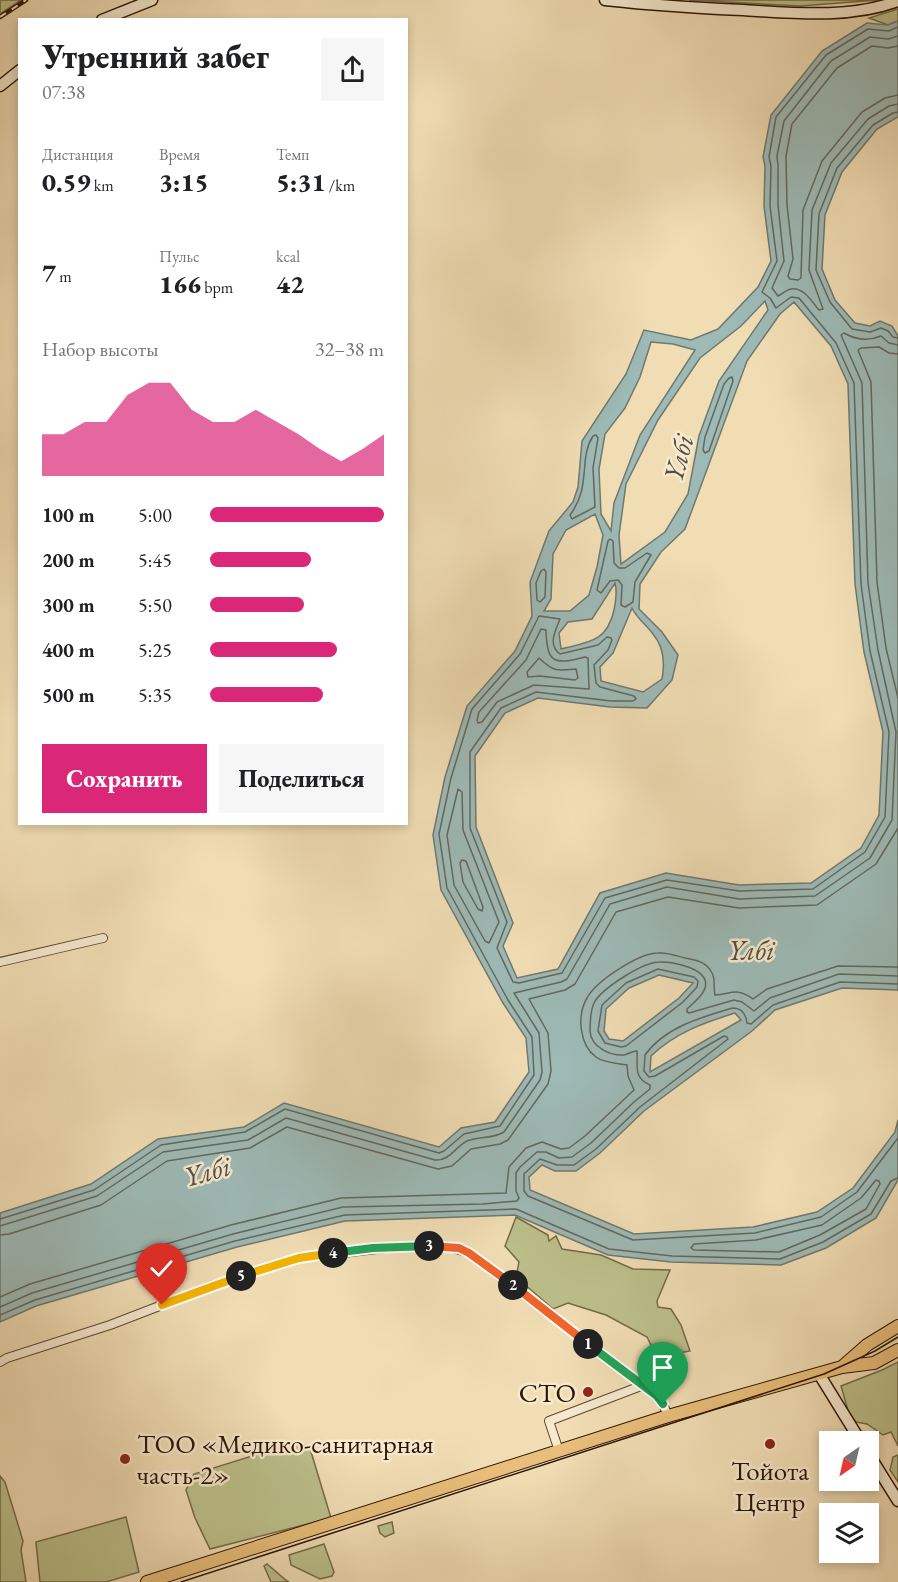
<!DOCTYPE html>
<html lang="ru">
<head>
<meta charset="utf-8">
<style>
  body { margin:0; font-family:"EB Garamond",serif; background:#f6f6f6; color:#202124; height:100vh; display:flex; flex-direction:column; font-size:22px; white-space:nowrap }
  * { box-sizing:border-box; margin:0 }
  p { font-size:20px; color:#757577 }
  .icon { flex:none; width:33px; height:33px; fill:none; stroke:currentColor; stroke-width:2; stroke-linecap:round; stroke-linejoin:round }
  .map { position:relative; flex:1; overflow:hidden }
  .details { position:absolute; left:18px; top:18px; width:390px; height:807px; display:flex; flex-direction:column; background:#fff; border-radius:0px; box-shadow:0 3px 9px #0003 }
  .details>* { flex:none }
  .needle { width:39px; rotate:214deg }
  .controls { position:absolute; left:819px; top:1431px; display:grid; gap:12px }
  .controls a { display:grid; place-items:center; width:60px; height:60px; border-radius:0px; background:#fff; box-shadow:0 3px 9px #0003; font-size:30px }
  .pin { position:absolute; display:grid; place-items:center; width:51px; height:51px; color:#fff; margin:-62px -26px; border-radius:50% 50% 50% 0; rotate:-45deg; box-shadow:0 0 6px #0007 }
  .pin .icon { rotate:45deg }
  .km { position:absolute; width:30px; height:30px; margin:-15px; border-radius:50%; background:#222; color:#fff; font-size:16px; line-height:30px; text-align:center }
  .round { display:grid; place-items:center; flex:none; width:63px; height:63px; border-radius:0px; background:#f6f6f6 }
  .headline { display:flex; align-items:center; justify-content:space-between; height:102px; padding:0 24px }
  h1 { font-size:33px; font-weight:800; line-height:45px }
  .figures { display:grid; grid-template-columns:repeat(3,1fr); gap:9px; height:102px; padding:6px 24px }
  .figures div { display:grid; align-content:center }
  .figures b { font-size:26px; font-weight:800 }
  .figures small { font-size:16px; font-weight:400 }
  .figures p { font-size:16px }
  .chart { height:168px; padding:12px 24px }
  .chart p { display:flex; justify-content:space-between }
  .chart svg { width:100%; height:108px; margin-top:6px; fill:#db2777; opacity:.7 }
  .button { display:flex; gap:12px; margin-top:auto; padding:12px 24px }
  .button a { flex:1; height:69px; border-radius:0px; background:#db2777; color:#fff; font-size:24px; font-weight:800; line-height:69px; text-align:center }
  .button a+a { background:#f6f6f6; color:#202124 }
  ul { padding:0 24px; list-style:none; font-size:20px }
  li { display:grid; grid-template-columns:96px 72px 1fr; align-items:center; height:45px }
  li i { height:15px; border-radius:8px; background:#db2777 }
  .map>svg:first-child { display:block }
</style>
</head>
<body>
<div class="map">
<svg width="898" height="1582" viewBox="0 0 898 1582">
  <rect width="100%" height="100%" fill="#f1ddb4"/>
  <filter id="stains"><feTurbulence type="fractalNoise" baseFrequency=".00333" numOctaves="4"/><feColorMatrix values="0 0 0 0 .2 0 0 0 0 .09 0 0 0 0 .02 0 0 0 .5 -.17"/></filter>
  <radialGradient id="worn" r=".72"><stop offset=".6" stop-color="#630" stop-opacity="0"/><stop offset="1" stop-color="#630" stop-opacity=".3"/></radialGradient>
  <path fill="#bcc08b" stroke="#746a48" stroke-width="1.5" d="M 0,0 L 21,0 L 0,14 Z
    M 689,0 L 879,0 L 800,6 Z
    M 898,9 L 898,21 L 888,25 L 869,18 Z
    M 516,1217 L 548,1235 L 549,1241 L 556,1236 L 562,1249 L 601,1255 L 633,1269 L 670,1270 L 657,1301 L 658,1307 L 671,1309 L 681,1325 L 690,1351 L 663,1356 L 653,1349 L 647,1337 L 606,1315 L 568,1303 L 553,1309 L 516,1277 L 519,1262 L 505,1246 Z
    M 898,1362 L 898,1446 L 891,1432 L 883,1435 L 867,1424 L 856,1422 L 849,1414 L 841,1386 L 882,1370 Z
    M 291,1444 L 309,1445 L 331,1518 L 210,1549 L 195,1518 L 186,1490 L 194,1474 Z
    M 898,1455 L 898,1482 L 890,1470 L 893,1457 Z
    M 0,1476 L 5,1482 L 23,1541 L 21,1550 L 26,1582 L 0,1582 Z
    M 126,1517 L 139,1572 L 106,1582 L 40,1582 L 36,1542 Z
    M 392,1522 L 394,1533 L 385,1537 L 380,1533 L 378,1526 Z
    M 324,1544 L 334,1572 L 332,1576 L 320,1579 L 291,1565 L 289,1555 Z
    M 267,1564 L 287,1581 L 289,1582 L 271,1582 L 264,1566 Z"/>
  <path fill="#9dbab6" stroke="#70786f" stroke-width="1.5" fill-rule="evenodd" d="M 898,21 L 898,117 L 877,129 L 842,172 L 825,215 L 822,269 L 835,300 L 855,323 L 870,326 L 880,321 L 892,326 L 898,336 L 898,990 L 842,988 L 775,1010 L 752,1031 L 644,1111 L 600,1153 L 576,1171 L 555,1171 L 542,1165 L 529,1177 L 530,1190 L 634,1234 L 753,1227 L 817,1212 L 853,1188 L 895,1132 L 898,1120 L 898,1180 L 876,1218 L 826,1248 L 781,1265 L 671,1262 L 608,1255 L 515,1215 L 345,1221 L 237,1247 L 36,1306 L 0,1322 L 0,1213 L 91,1184 L 158,1139 L 244,1127 L 284,1103 L 439,1147 L 461,1128 L 495,1122 L 529,1072 L 526,1038 L 503,1003 L 441,890 L 433,835 L 445,777 L 467,706 L 515,651 L 532,616 L 530,582 L 549,531 L 573,502 L 578,487 L 582,441 L 626,374 L 644,330 L 691,340 L 718,329 L 758,287 L 771,261 L 764,206 L 765,166 L 763,157 L 771,115 L 822,51 L 867,23 L 888,25 ZM 765,301 L 768,310 L 719,381 L 699,436 L 688,494 L 665,532 L 621,564 L 619,535 L 626,484 L 658,420 L 700,358 L 741,326 ZM 794,302 L 831,346 L 848,384 L 855,584 L 864,652 L 883,732 L 879,815 L 861,848 L 811,883 L 739,885 L 666,873 L 600,893 L 558,969 L 517,978 L 503,946 L 513,923 L 476,827 L 475,756 L 505,713 L 538,698 L 610,707 L 647,708 L 672,680 L 678,655 L 662,632 L 639,609 L 640,584 L 661,552 L 685,529 L 747,361 L 780,314 ZM 651,342 L 673,344 L 695,350 L 640,435 L 614,503 L 611,531 L 601,514 L 599,469 L 605,434 L 625,408 L 640,377 ZM 595,514 L 603,535 L 597,567 L 589,595 L 570,611 L 544,611 L 551,599 L 553,554 L 566,530 ZM 615,583 C 617,591 616,601 614,610 C 607,642 589,642 561,649 L 559,633 L 568,622 L 592,619 ZM 632,608 C 637,619 646,624 653,634 C 664,647 665,663 662,679 L 643,692 L 601,681 L 600,667 L 613,653 ZM 659,975 L 693,983 L 679,998 L 623,1041 L 609,1039 L 604,1031 L 606,1009 L 629,988 ZM 735,1013 L 741,1020 L 650,1072 L 651,1056 C 675,1033 703,1023 735,1013 Z"/>
  <g fill="none" stroke-linecap="round" stroke-linejoin="round">
    <path stroke="#65675d" stroke-width="1.5" d="M 898,36 L 888,39 L 870,37 L 831,61 L 784,121 L 777,156 L 778,166 L 778,205 L 784,261 L 772,288 L 778,296 C 782,294 786,290 791,289 C 804,287 812,302 819,310 L 823,309 L 809,270 L 812,210 L 831,163 L 868,119 L 889,106 L 898,104
      M 898,46 L 888,48 L 872,46 L 837,68 L 792,124 L 786,156 L 787,205 L 793,259 L 788,276 L 790,279 L 798,280 L 801,278 L 803,210 L 822,161 L 862,112 L 885,98 L 898,95
      M 898,112 L 893,113 L 873,125 L 837,168 L 819,214 L 816,270 L 830,302 L 852,329 L 870,332 L 881,328 L 888,331 L 893,337 L 898,338
      M 898,354 L 889,353 L 879,347 L 861,348 L 858,350 L 871,382 L 877,582 L 886,648 L 898,698
      M 732,377 L 733,381 L 709,451 L 705,453 L 703,450 L 705,437 L 724,384 L 729,378 Z
      M 596,435 L 598,438 L 593,468 L 595,507 L 572,519 L 570,515 C 592,486 578,459 593,436 Z
      M 610,539 L 613,541 L 614,563 L 619,568 L 625,568 L 647,553 L 651,555 L 635,582 L 633,602 L 625,607 L 621,605 L 622,585 L 618,580 L 610,581 L 601,593 L 597,590 L 608,541 Z
      M 544,569 L 546,572 L 545,597 L 540,602 L 537,600 L 536,583 L 541,571 Z
      M 541,629 L 546,630 C 547,664 554,665 585,657 L 588,658 L 589,689 L 534,685 L 497,702 L 482,722 L 478,723 L 477,720 L 479,712 L 526,660 Z
      M 539,658 C 554,672 556,671 576,669 L 578,678 L 575,680 L 540,676 L 528,677 L 527,672 Z
      M 458,789 L 462,792 L 463,830 L 499,922 L 489,943 L 485,941 L 454,885 L 447,835 Z
      M 462,860 L 466,861 L 483,907 L 482,911 L 478,909 L 463,882 L 460,863 Z
      M 658,969 L 694,977 L 698,981 L 697,987 L 683,1002 L 626,1046 L 621,1047 L 605,1043 L 598,1031 L 602,1005 L 626,983 Z
      M 898,984 L 840,982 L 773,1005 L 751,1024 L 747,1023 C 746,1015 742,1008 733,1008 C 702,1017 665,1027 645,1055 L 644,1071 L 649,1077 L 655,1076 L 724,1036 L 727,1037 L 728,1039 L 640,1107 L 596,1149 L 574,1165 L 557,1165 L 540,1159 L 524,1174 L 524,1191 L 528,1196 L 633,1240 L 755,1233 L 821,1217 L 857,1192 L 898,1138
      M 876,1180 L 879,1181 L 880,1184 L 866,1209 L 820,1235 L 779,1252 L 694,1250 L 691,1248 L 694,1244 L 756,1240 L 822,1225 L 861,1198 Z
      M 0,1219 L 94,1190 L 161,1145 L 245,1132 L 285,1109 L 439,1153 L 444,1151 L 464,1134 L 500,1126 L 534,1075 L 532,1037 L 508,1000 L 447,888 L 439,834 L 451,778 L 472,709 L 520,654 L 539,616 L 560,619 C 556,630 547,644 560,654 L 598,645 L 607,637 L 611,638 L 612,640 L 608,650 L 594,665 L 596,683 L 600,687 L 634,696 L 636,699 L 633,701 L 611,701 L 536,692 L 501,708 L 470,752 L 470,828 L 507,922 L 497,948 L 513,982 L 519,983 L 562,973 L 605,898 L 667,880 L 739,891 L 813,889 L 865,852 L 885,817 L 889,732 L 870,651 L 861,584 L 854,383 L 836,343 L 799,298 L 791,297 L 776,308 L 770,298 L 762,292 L 777,261 L 770,206 L 771,166 L 769,157 L 776,117 L 826,55 L 868,29 L 889,31 L 898,27
      M 0,1226 L 97,1196 L 163,1152 L 248,1140 L 286,1118 L 435,1160 C 450,1161 455,1147 467,1141 C 479,1136 493,1139 504,1132 L 540,1080 L 542,1072 L 539,1033 L 514,993 L 561,982 L 567,979 L 610,904 L 667,887 L 739,899 L 815,896 L 870,858 L 892,820 L 896,732 L 878,650 L 868,583 L 862,383 L 841,335 L 844,333 C 856,340 869,341 881,336 L 889,343 L 898,345
      M 0,1235 L 9,1234 L 101,1205 L 167,1161 L 250,1148 L 287,1127 L 438,1169 L 452,1166 L 471,1149 L 500,1144 L 508,1140 L 548,1084 L 551,1071 L 548,1033 L 529,999 L 565,990 L 575,984 L 616,912 L 668,897 L 739,908 L 817,905 L 876,864 L 898,828
      M 0,1297 L 30,1284 L 231,1225 L 341,1198 L 506,1193 L 509,1167 L 526,1148 L 542,1142 L 561,1149 L 569,1148 L 585,1136 L 634,1090 L 628,1076 L 627,1065 C 617,1063 604,1063 596,1057 C 579,1045 577,1015 587,998 C 596,981 639,953 658,953 C 667,952 677,956 685,958 C 696,960 707,962 712,973 C 716,980 713,988 715,995 C 732,994 736,987 753,999 L 767,989 L 838,966 L 898,967
      M 0,1307 L 32,1293 L 233,1234 L 343,1207 L 483,1204 L 517,1201 L 519,1198 L 516,1191 L 516,1173 L 520,1167 L 537,1152 L 546,1152 L 559,1158 L 572,1157 L 591,1143 L 634,1102 L 650,1089 L 650,1085 C 633,1078 638,1066 637,1051 C 632,1051 629,1054 624,1055 C 610,1056 591,1047 590,1031 C 590,1023 591,1010 594,1003 C 601,989 643,962 659,962 C 673,961 711,969 705,988 C 703,996 693,1003 687,1009 L 687,1012 L 689,1013 L 734,1000 L 742,1002 L 754,1011 L 770,998 L 839,974 L 898,976
      M 0,1315 L 35,1300 L 235,1241 L 345,1215 L 516,1209 L 609,1249 L 672,1256 L 780,1259 L 823,1242 L 871,1214 L 891,1181 L 898,1178"/>
    <defs>
      <path id="minor" d="M 0,962 L 103,938
        M 0,1362 L 7,1358 L 110,1325 L 214,1285 L 299,1258 L 403,1246 L 450,1247 L 469,1253 L 657,1396 L 663,1404 L 668,1416
        M 559,1451 L 549,1421 L 641,1386"/>
      <path id="secondary" d="M 605,0 C 651,5 697,8 743,10 C 793,13 850,19 898,1
        M 102,20 L 152,0
        M 0,86 L 20,70
        M 819,1374 L 861,1442
        M 868,1453 L 898,1501"/>
      <path id="primary" d="M 842,1367 L 867,1345 L 898,1326
        M 147,1582 L 668,1416 L 842,1367 L 874,1363 L 898,1350"/>
    </defs>
    <use href="#minor" stroke="#5e4630" stroke-width="10"/>
    <use href="#secondary" stroke="#2d1404" stroke-width="13"/>
    <use href="#primary" stroke="#2d1404" stroke-width="14"/>
    <use href="#minor" stroke="#f6e9ce" stroke-width="8"/>
    <use href="#secondary" stroke="#f6e9ce" stroke-width="10"/>
    <use href="#primary" stroke="#e8be7a" stroke-width="12"/>
    <path stroke="#2d1404" stroke-width="1.5" d="M 181,1582 L 824,1374 L 875,1351 L 898,1337"/>
    <defs>
      <path id="rail" d="M 0,17 L 26,0"/>
    </defs>
    <use href="#rail" stroke="#2d1404" stroke-width="4.5"/>
    <use href="#rail" stroke="#f6e9ce" stroke-width="2" stroke-dasharray="7" stroke-linecap="butt"/>
  </g>
  <g fill="none" stroke-linecap="round" stroke-linejoin="round">
    <defs>
      <path id="split-1" d="M 588,1344 L 657,1396 L 663,1404"/>
      <path id="split-2" d="M 513,1285 L 588,1344"/>
      <path id="split-3" d="M 429,1246 L 459,1248 L 469,1253 L 513,1285"/>
      <path id="split-4" d="M 333,1253 L 373,1248 L 429,1246"/>
      <path id="split-5" d="M 241,1276 L 299,1258 L 333,1253"/>
      <path id="split-6" d="M 162,1305 L 241,1276"/>
    </defs>
    <use href="#split-1" stroke="#fff" stroke-width="12"/>
    <use href="#split-2" stroke="#fff" stroke-width="12"/>
    <use href="#split-3" stroke="#fff" stroke-width="12"/>
    <use href="#split-4" stroke="#fff" stroke-width="12"/>
    <use href="#split-5" stroke="#fff" stroke-width="12"/>
    <use href="#split-6" stroke="#fff" stroke-width="12"/>
    <use href="#split-1" stroke="#22a559" stroke-width="8"/>
    <use href="#split-2" stroke="#f0652b" stroke-width="8"/>
    <use href="#split-3" stroke="#f0652b" stroke-width="8"/>
    <use href="#split-4" stroke="#22a559" stroke-width="8"/>
    <use href="#split-5" stroke="#f5b400" stroke-width="8"/>
    <use href="#split-6" stroke="#f5b400" stroke-width="8"/>
  </g>
  <g fill="#8f2418" stroke="#f6e9ce" stroke-width="2">
    <circle cx="588" cy="1392" r="6"/>
    <circle cx="770" cy="1444" r="6"/>
    <circle cx="125" cy="1459" r="6"/>
  </g>
  <g text-anchor="middle" dominant-baseline="central" stroke-width="5" stroke-linejoin="round" paint-order="stroke">
    <g font-size="27" fill="#2d1404" stroke="#f6e9ce" text-anchor="end">
      <text x="576" y="1392">СТО</text>
      <text x="137" y="1443" text-anchor="start">ТОО «Медико-санитарная<tspan x="137" dy="31">часть-2»</tspan></text>
      <text x="770" y="1470" text-anchor="middle">Тойота<tspan x="770" dy="31">Центр</tspan></text>
    </g>
    <g font-size="28" font-style="italic" fill="#544e42" stroke="#f6e9ce">
      <text transform="translate(678 458) rotate(-75)">Үлбі</text>
      <text x="751" y="950">Үлбі</text>
      <text transform="translate(207 1171) rotate(-16)">Үлбі</text>
    </g>
  </g>
  <rect width="100%" height="100%" filter="url(#stains)"/>
  <rect width="100%" height="100%" fill="url(#worn)"/>
</svg>
<div class="controls">
<a><svg class="needle" viewBox="-14 -14 28 28"><path d="M0-13l5 13h-10z" fill="#e53935"/><path d="M0 13l5-13h-10z" fill="#757577"/></svg></a>
<a><svg class="icon" aria-label="layers" viewBox="0 0 24 24"><path d="M12 4l9 5-9 5-9-5zM3 14l9 5 9-5"/></svg></a>
</div>
<div class="pin" style="left:663px;top:1404px;background:#1e9e55"><svg class="icon" aria-label="arrive" viewBox="0 0 24 24"><path d="M6 21V4h12l-3 4 3 4H6"/></svg></div>
<div class="pin" style="left:162px;top:1305px;background:#d93025"><svg class="icon" aria-label="check" viewBox="0 0 24 24"><path d="M5 12l5 5 9-10"/></svg></div>
<b class="km" style="left:588px;top:1344px">1</b>
<b class="km" style="left:513px;top:1285px">2</b>
<b class="km" style="left:429px;top:1246px">3</b>
<b class="km" style="left:333px;top:1253px">4</b>
<b class="km" style="left:241px;top:1276px">5</b>
<section class="details">
<div class="headline"><div><h1>Утренний забег</h1><p>07:38</p></div><a class="round"><svg class="icon" aria-label="share" viewBox="0 0 24 24"><path d="M12 15V3M7 8l5-5 5 5M5 13v7h14v-7"/></svg></a></div>
<div class="figures">
<div><p>Дистанция</p><b>0.59<small> km</small></b></div>
<div><p>Время</p><b>3:15</b></div>
<div><p>Темп</p><b>5:31<small> /km</small></b></div>
</div>
<div class="figures">
<div><b>7<small> m</small></b></div>
<div><p>Пульс</p><b>166<small> bpm</small></b></div>
<div><p>kcal</p><b>42</b></div>
</div>
<div class="chart"><p><span>Набор высоты</span>32–38 m</p>
<svg viewBox="0 0 160 44" preserveAspectRatio="none"><path d="M0 44V27L10 27L20 22L30 22L40 11L50 6L60 6L70 17L80 22L90 22L100 17L110 22L120 27L130 33L140 38L150 33L160 27V44z"/></svg>
</div>
<ul>
<li><b>100 m</b>5:00<i style="width:100%"></i></li>
<li><b>200 m</b>5:45<i style="width:58%"></i></li>
<li><b>300 m</b>5:50<i style="width:54%"></i></li>
<li><b>400 m</b>5:25<i style="width:73%"></i></li>
<li><b>500 m</b>5:35<i style="width:65%"></i></li>
</ul>
<div class="button"><a>Сохранить</a><a>Поделиться</a></div>
</section>
</div>
</body>
</html>
